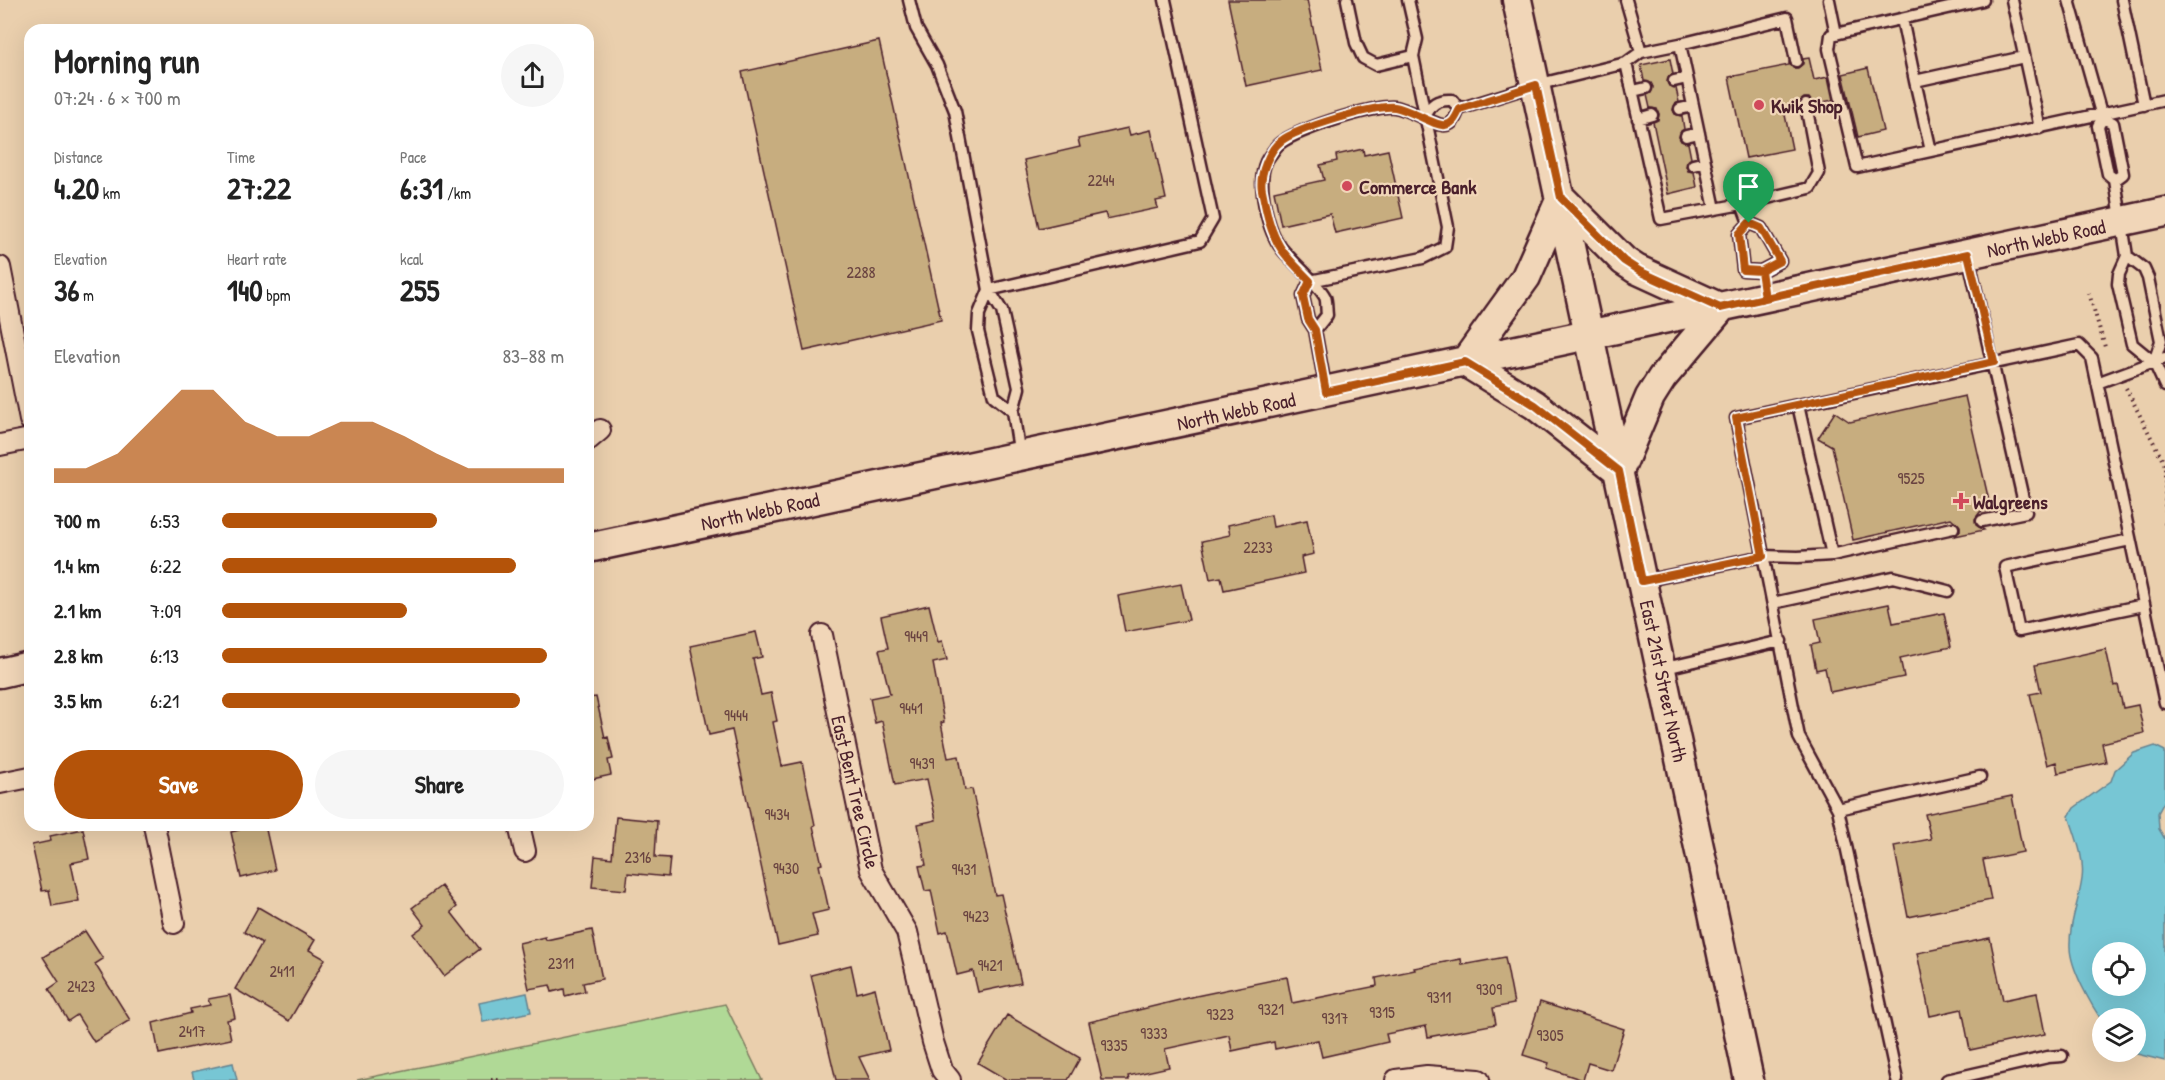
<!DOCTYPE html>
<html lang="en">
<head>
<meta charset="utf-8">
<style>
  body { margin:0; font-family:"Patrick Hand",sans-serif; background:#f6f6f6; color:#222; height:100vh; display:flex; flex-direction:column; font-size:22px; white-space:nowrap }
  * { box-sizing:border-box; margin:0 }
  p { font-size:20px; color:#767676 }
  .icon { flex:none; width:33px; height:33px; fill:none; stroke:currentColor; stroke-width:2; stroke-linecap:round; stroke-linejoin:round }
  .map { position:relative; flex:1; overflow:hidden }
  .sheet { position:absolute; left:24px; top:24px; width:570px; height:807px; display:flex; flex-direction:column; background:#fff; border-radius:18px; box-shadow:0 6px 24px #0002 }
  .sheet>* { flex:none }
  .buttons { position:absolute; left:2092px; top:942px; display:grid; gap:12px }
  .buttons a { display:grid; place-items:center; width:54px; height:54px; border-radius:50%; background:#fff; box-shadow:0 6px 24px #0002; font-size:30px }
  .pin { position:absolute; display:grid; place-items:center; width:51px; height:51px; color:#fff; margin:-62px -26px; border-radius:50% 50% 50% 0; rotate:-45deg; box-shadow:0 0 6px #0007 }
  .pin .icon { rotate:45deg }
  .round { display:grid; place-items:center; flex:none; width:63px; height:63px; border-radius:32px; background:#f6f6f6 }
  .summary { display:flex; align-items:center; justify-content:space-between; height:102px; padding:0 30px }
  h1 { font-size:33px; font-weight:700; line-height:45px }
  .metrics { display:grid; grid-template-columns:repeat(3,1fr); gap:9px; height:102px; padding:6px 30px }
  .metrics div { display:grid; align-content:center }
  .metrics b { font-size:30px; font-weight:700 }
  .metrics small { font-size:16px; font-weight:400 }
  .metrics p { font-size:16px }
  .chart { height:168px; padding:12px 30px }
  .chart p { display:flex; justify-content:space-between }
  .chart svg { width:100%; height:108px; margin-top:6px; fill:#b45309; opacity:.7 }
  .primary-button { display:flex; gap:12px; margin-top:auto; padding:12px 30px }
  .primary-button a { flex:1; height:69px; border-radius:36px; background:#b45309; color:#fff; font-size:24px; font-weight:700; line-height:69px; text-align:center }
  .primary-button a+a { background:#f6f6f6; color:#222 }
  ul { padding:0 30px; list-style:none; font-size:20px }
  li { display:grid; grid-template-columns:96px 72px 1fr; align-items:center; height:45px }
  li i { height:15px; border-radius:8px; background:#b45309 }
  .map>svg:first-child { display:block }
</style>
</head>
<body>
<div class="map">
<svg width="2165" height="1080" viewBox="0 0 2165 1080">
  <rect width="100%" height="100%" fill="#eacfad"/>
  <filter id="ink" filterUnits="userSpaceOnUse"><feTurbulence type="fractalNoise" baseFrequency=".0167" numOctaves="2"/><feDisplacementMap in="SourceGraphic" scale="12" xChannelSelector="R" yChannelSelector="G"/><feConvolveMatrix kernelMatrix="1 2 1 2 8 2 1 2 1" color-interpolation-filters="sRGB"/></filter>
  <g filter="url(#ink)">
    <path fill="#b0d996" stroke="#7d7c60" stroke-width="1.5" d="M 725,1004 L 762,1080 L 357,1080 Z"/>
    <path fill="#77c6d4" stroke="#658390" stroke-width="1.5" fill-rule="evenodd" d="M 2155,746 L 2165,751 L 2165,800 L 2158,813 L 2159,829 L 2165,839 L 2165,1061 L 2129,1052 L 2136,1052 L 2136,1018 L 2103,1018 L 2103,1022 C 2091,1005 2070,968 2070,947 C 2069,923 2079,902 2082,879 C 2085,858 2075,835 2069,816 L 2074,808 L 2111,781 L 2115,770 L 2134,753 ZM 2103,952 L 2136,952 L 2136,986 L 2103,986 Z
      M 527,993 L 531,1012 L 483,1022 L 479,1003 Z
      M 233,1063 L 237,1080 L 194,1080 L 192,1072 Z"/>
    <path fill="#c7ad7f" stroke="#4a1f2b" stroke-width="1.5" d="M 1228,0 L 1307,0 L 1322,70 L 1246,86 Z
      M 879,41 L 941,320 L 804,351 L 742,72 Z
      M 1809,58 L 1814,80 L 1828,77 L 1833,100 L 1813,104 L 1809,98 L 1804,98 L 1799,102 L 1799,107 L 1784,110 L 1792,149 L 1746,158 L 1729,77 L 1789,65 L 1789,63 L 1793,68 L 1798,68 L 1803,64 L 1803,59 Z
      M 1670,59 L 1673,74 L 1669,76 L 1667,82 L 1669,86 L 1676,88 L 1679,102 L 1675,104 L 1673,110 L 1675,114 L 1682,116 L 1684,129 L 1681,131 L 1679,137 L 1681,141 L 1688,143 L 1691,158 L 1686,166 L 1688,171 L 1694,172 L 1697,187 L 1668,194 L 1653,122 L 1658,120 L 1659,114 L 1657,109 L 1650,108 L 1647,95 L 1651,93 L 1653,87 L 1651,83 L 1644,81 L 1641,65 Z
      M 1868,68 L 1883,131 L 1858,137 L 1843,74 Z
      M 1128,128 L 1130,135 L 1151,130 L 1166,199 L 1156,201 L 1158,208 L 1107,219 L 1105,213 L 1039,228 L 1024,160 L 1080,147 L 1078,139 Z
      M 1363,149 L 1364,155 L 1388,150 L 1403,218 L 1335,233 L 1330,214 L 1281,225 L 1274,191 L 1324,180 L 1320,165 L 1337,161 L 1336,155 Z
      M 1965,396 L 1991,510 L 1980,512 L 1975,519 L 1976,525 L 1984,530 L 1955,536 L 1960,531 L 1960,526 L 1951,518 L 1853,540 L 1832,446 L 1818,438 L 1835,412 L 1850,422 Z
      M 1271,515 L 1273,527 L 1307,520 L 1314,554 L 1301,557 L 1304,573 L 1224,590 L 1221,577 L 1210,579 L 1202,541 L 1230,535 L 1228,525 Z
      M 1181,584 L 1189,620 L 1125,632 L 1118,596 Z
      M 1889,604 L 1893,623 L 1944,613 L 1951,647 L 1900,658 L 1904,677 L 1830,692 L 1825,668 L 1816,670 L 1811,645 L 1820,643 L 1815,619 Z
      M 929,605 L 938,642 L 942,641 L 947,660 L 933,663 L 944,722 L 941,723 L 948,758 L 959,756 L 965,790 L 972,789 L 995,895 L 1001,894 L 1021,983 L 978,992 L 973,971 L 957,975 L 947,931 L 940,933 L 931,890 L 925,891 L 919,866 L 926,865 L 918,824 L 936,820 L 927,779 L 895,785 L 882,721 L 875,723 L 870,698 L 890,694 L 879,650 L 888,648 L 881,616 Z
      M 756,632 L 762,657 L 753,659 L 761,695 L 771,693 L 777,721 L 773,722 L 782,766 L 802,762 L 815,825 L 813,826 L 822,864 L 819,865 L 829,910 L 812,914 L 818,936 L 778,945 L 732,730 L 709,735 L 690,646 Z
      M 2106,649 L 2114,686 L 2118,685 L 2123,708 L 2138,705 L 2144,733 L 2102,743 L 2106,762 L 2058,773 L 2056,762 L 2047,765 L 2030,694 L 2041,692 L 2035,665 Z
      M 596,697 L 605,738 L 608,737 L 613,759 L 608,760 L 611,775 L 588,780 L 588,698 Z
      M 2012,796 L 2023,852 L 1983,860 L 1991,900 L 1908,917 L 1894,846 L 1931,839 L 1925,814 Z
      M 616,817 L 657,821 L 655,857 L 670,858 L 668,877 L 628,873 L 626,890 L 592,887 L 595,856 L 612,858 Z
      M 238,825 L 265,825 L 275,870 L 241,878 L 231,832 L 239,830 Z
      M 83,829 L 89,859 L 71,863 L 79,901 L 52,906 L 49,890 L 42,891 L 32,845 L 51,841 L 50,836 Z
      M 441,886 L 457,907 L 451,912 L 480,949 L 444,976 L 413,934 L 425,925 L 412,908 Z
      M 258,907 L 315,940 L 309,950 L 325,959 L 289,1021 L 235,989 L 262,943 L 244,932 Z
      M 592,930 L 602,979 L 583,983 L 585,991 L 565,996 L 564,989 L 552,992 L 550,985 L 529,989 L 519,943 L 545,937 L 546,940 Z
      M 85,931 L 103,959 L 95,964 L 130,1020 L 94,1042 L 77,1015 L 68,1021 L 49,989 L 59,982 L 43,957 Z
      M 1990,938 L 2003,1000 L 2037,993 L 2045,1034 L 1970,1050 L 1962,1009 L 1930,1016 L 1917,953 Z
      M 1505,957 L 1514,1004 L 1493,1008 L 1496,1024 L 1428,1037 L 1426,1026 L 1386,1034 L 1388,1042 L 1322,1057 L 1318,1040 L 1275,1049 L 1274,1042 L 1232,1051 L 1229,1035 L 1165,1049 L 1169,1067 L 1128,1076 L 1129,1080 L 1102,1080 L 1089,1022 L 1196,996 L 1287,977 L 1292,1003 L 1377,986 L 1376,978 L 1415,970 L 1414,968 L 1461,959 L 1462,965 Z
      M 851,965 L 857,993 L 875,988 L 889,1050 L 859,1057 L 870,1080 L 836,1080 L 811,975 Z
      M 230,995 L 235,1018 L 227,1020 L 231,1039 L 159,1054 L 153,1023 L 191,1013 L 190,1009 L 210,1005 L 208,999 Z
      M 1540,1002 L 1624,1029 L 1611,1070 L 1588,1063 L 1583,1080 L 1547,1068 L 1549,1063 L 1523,1055 Z
      M 1007,1015 L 1080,1058 L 1068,1080 L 1007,1080 L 978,1063 Z"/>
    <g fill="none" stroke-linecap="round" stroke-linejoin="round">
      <defs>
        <path id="service" d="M 909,0 L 916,28 L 937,65 L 955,111 L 989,290 L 1002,311 L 1019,388 L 1013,411 L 1020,456
          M 1347,0 L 1356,43 L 1363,58 L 1376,65 L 1413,56
          M 1626,0 L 1641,52
          M 1829,0 L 1836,34
          M 1983,0 L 1831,35 L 1829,49 L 1857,167 L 2165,100
          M 2012,0 L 2040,128
          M 2069,0 L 2101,113 L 2103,118 L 2113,123 L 2123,174 L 2115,180
          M 2122,0 L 2144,105
          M 1902,19 L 1915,81
          M 1680,44 L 1787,18 L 1796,61
          M 1626,63 L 1641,52 L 1680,44 L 1715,209
          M 1674,81 L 1687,78
          M 1633,91 L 1646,88
          M 1459,109 L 1536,85 L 1626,63 L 1661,219 L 1742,204 L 1749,223 L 1761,228 L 1780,261 L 1761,271 L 1743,270 L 1739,234 L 1749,223
          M 1680,109 L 1693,106
          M 1425,117 C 1431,104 1437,99 1452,100 L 1459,109
          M 2103,118 L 2098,126 L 2108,174 L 2115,180 L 2127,256 L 2119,274 L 2118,284 L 2132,344 L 2154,362 L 2165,386
          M 1638,119 L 1652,115
          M 1686,136 L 1699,133
          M 1931,151 L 1915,81 L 2024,57
          M 1693,165 L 1705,162
          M 1742,204 L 1810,188 L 1819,173 L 1806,105
          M 1968,255 L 2026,512 L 1982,521
          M 2127,256 L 2144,269 L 2148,278 L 2161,341 L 2154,362
          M 1310,281 L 1423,258 L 1445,247 L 1448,227 L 1413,56 L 1417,39 L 1408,0
          M 1310,281 L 1303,296 L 1308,319 L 1315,330 L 1326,391
          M 989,290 L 1200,241 L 1213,219 L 1165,0
          M 989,290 L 979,314 L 978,331 L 994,396 L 1013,411
          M 1315,330 L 1327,315 C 1326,309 1327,301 1325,297 C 1317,282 1293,263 1282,249 C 1268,232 1256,183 1266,162 C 1268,157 1273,152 1276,147 C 1287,132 1376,104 1395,107 C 1409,109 1437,127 1446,125 C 1454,124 1456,116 1459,109
          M 2097,383 L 2165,358
          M 1798,405 L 1832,555
          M 2130,540 L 2005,567 L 2019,631 L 2144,605
          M 1643,581 L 1763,556 L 1798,557 L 1832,555 L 1953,528
          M 1773,603 L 1893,577 L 1948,591
          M 1661,669 L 1781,641
          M 1838,809 L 1980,777
          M 1897,1080 L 1838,809 L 1799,737 L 1736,418 L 2079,345 L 2092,358 L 2165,703
          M 1947,1080 L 2048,1057 L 2062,1056"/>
        <path id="minor" d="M 0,267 L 30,420
          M 588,440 L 600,430
          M 0,445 L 30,439
          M 822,635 L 871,870 L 907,932 L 933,1042 L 942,1070 L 950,1080
          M 0,783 L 30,777
          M 154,825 L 174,923
          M 519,825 L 525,851
          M 1396,1080 L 1427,1076 L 1479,1080"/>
        <path id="secondary" d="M 1517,0 L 1749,1080
          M 1561,198 L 1624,261 L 1636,269 L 1721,308 L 1662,378 L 1650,397 L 1619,471 L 1535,405 L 1465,362 L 1526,277 Z
          M 588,548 L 2165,212
          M 0,673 L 30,666"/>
      </defs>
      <use href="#service" stroke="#4a1f2b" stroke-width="15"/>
      <use href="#minor" stroke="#4a1f2b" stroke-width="24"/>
      <use href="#secondary" stroke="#4a1f2b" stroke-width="33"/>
      <path stroke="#4a1f2b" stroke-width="4" stroke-dasharray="1.5 4.5" stroke-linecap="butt" d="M 2089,293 L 2105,347
        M 2126,388 L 2165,465 L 2165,528
        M 491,1080 L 503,1080"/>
      <use href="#service" stroke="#f1d6b8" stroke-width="10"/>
      <use href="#minor" stroke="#f1d6b8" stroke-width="20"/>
      <use href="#secondary" stroke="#f1d6b8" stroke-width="28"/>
    </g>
  </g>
  <g fill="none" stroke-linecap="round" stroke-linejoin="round" filter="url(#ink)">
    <defs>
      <path id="route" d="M 1749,223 L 1739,234 L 1743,270 L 1761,271 L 1765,298 L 1720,308 L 1641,272 L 1624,261 L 1561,198 L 1536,85 L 1460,109 C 1456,116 1454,124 1445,125 C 1436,127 1409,109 1395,107 C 1377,104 1296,129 1281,141 C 1269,150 1259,175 1262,190 C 1266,209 1269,229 1280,247 C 1287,259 1300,270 1310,281 L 1303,296 L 1308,319 L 1315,330 L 1326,392 L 1465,362 L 1535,405 L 1619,471 L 1642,581 L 1763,556 L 1736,418 L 1994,362 L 1968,254 L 1765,298 L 1761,271 L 1780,261 L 1761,228 L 1749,223"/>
    </defs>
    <use href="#route" stroke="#fff" stroke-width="12"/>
    <use href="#route" stroke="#b45309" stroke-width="8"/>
  </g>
  <g fill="#d1495b" stroke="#f1d6b8" stroke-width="2">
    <circle cx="1759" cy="105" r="6"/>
    <circle cx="1347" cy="186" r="6"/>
    <path d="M1958 492h6v6h6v6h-6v6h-6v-6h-6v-6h6z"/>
  </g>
  <g text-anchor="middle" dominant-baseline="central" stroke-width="4.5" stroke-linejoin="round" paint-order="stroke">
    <g font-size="16" fill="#694240">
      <text x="1101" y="180">2244</text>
      <text x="861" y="272">2288</text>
      <text x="1911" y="478">9525</text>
      <text x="1258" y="547">2233</text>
      <text x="916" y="636">9449</text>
      <text x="911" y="708">9441</text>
      <text x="736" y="715">9444</text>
      <text x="922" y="763">9439</text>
      <text x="777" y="814">9434</text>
      <text x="638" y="857">2316</text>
      <text x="786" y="868">9430</text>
      <text x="964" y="869">9431</text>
      <text x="976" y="916">9423</text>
      <text x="561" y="963">2311</text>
      <text x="990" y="965">9421</text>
      <text x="282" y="971">2411</text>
      <text x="81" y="986">2423</text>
      <text x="1489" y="989">9309</text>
      <text x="1439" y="997">9311</text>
      <text x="1271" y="1009">9321</text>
      <text x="1382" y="1012">9315</text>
      <text x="1220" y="1014">9323</text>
      <text x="1335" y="1018">9317</text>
      <text x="192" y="1031">2417</text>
      <text x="1154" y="1033">9333</text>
      <text x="1550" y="1035">9305</text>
      <text x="1114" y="1045">9335</text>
    </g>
    <g font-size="20" font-weight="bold" fill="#4a1f2b" stroke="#f1d6b8" text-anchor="start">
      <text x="1771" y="105">Kwik Shop</text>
      <text x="1359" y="186">Commerce Bank</text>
      <text x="1973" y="501">Walgreens</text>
    </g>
    <g font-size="20" fill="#4a1f2b" stroke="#f1d6b8">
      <text transform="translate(2046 238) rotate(-12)">North Webb Road</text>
      <text transform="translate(1236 411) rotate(-12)">North Webb Road</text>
      <text transform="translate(760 511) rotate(-12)">North Webb Road</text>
      <text transform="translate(1664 681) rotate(78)">East 21st Street North</text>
      <text transform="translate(856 792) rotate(77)">East Bent Tree Circle</text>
    </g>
  </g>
</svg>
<div class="buttons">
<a><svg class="icon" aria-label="locate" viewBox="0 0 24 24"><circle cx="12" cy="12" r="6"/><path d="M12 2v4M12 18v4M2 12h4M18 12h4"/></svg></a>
<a><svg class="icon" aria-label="layers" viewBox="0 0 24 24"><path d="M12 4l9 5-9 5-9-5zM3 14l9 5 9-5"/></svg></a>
</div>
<div class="pin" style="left:1749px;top:223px;background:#1e9e55"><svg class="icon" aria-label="arrive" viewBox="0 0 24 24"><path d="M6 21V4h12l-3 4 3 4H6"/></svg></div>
<section class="sheet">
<div class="summary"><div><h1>Morning run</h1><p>07:24 · 6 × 700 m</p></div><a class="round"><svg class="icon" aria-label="share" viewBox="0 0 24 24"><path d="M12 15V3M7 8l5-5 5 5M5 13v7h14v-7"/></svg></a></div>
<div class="metrics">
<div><p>Distance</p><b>4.20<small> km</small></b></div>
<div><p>Time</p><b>27:22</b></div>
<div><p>Pace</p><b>6:31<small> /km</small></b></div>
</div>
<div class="metrics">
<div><p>Elevation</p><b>36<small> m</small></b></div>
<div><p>Heart rate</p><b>140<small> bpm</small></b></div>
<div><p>kcal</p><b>255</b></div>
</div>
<div class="chart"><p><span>Elevation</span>83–88 m</p>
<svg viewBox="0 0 160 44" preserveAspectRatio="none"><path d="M0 44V38L10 38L20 32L30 19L40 6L50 6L60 19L70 25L80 25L90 19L100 19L110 25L120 32L130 38L140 38L150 38L160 38V44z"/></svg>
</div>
<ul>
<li><b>700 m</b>6:53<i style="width:63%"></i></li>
<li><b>1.4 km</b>6:22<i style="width:86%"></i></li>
<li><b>2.1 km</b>7:09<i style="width:54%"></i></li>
<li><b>2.8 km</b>6:13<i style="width:95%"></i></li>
<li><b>3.5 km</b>6:21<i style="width:87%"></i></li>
</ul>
<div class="primary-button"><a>Save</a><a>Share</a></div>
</section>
</div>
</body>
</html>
